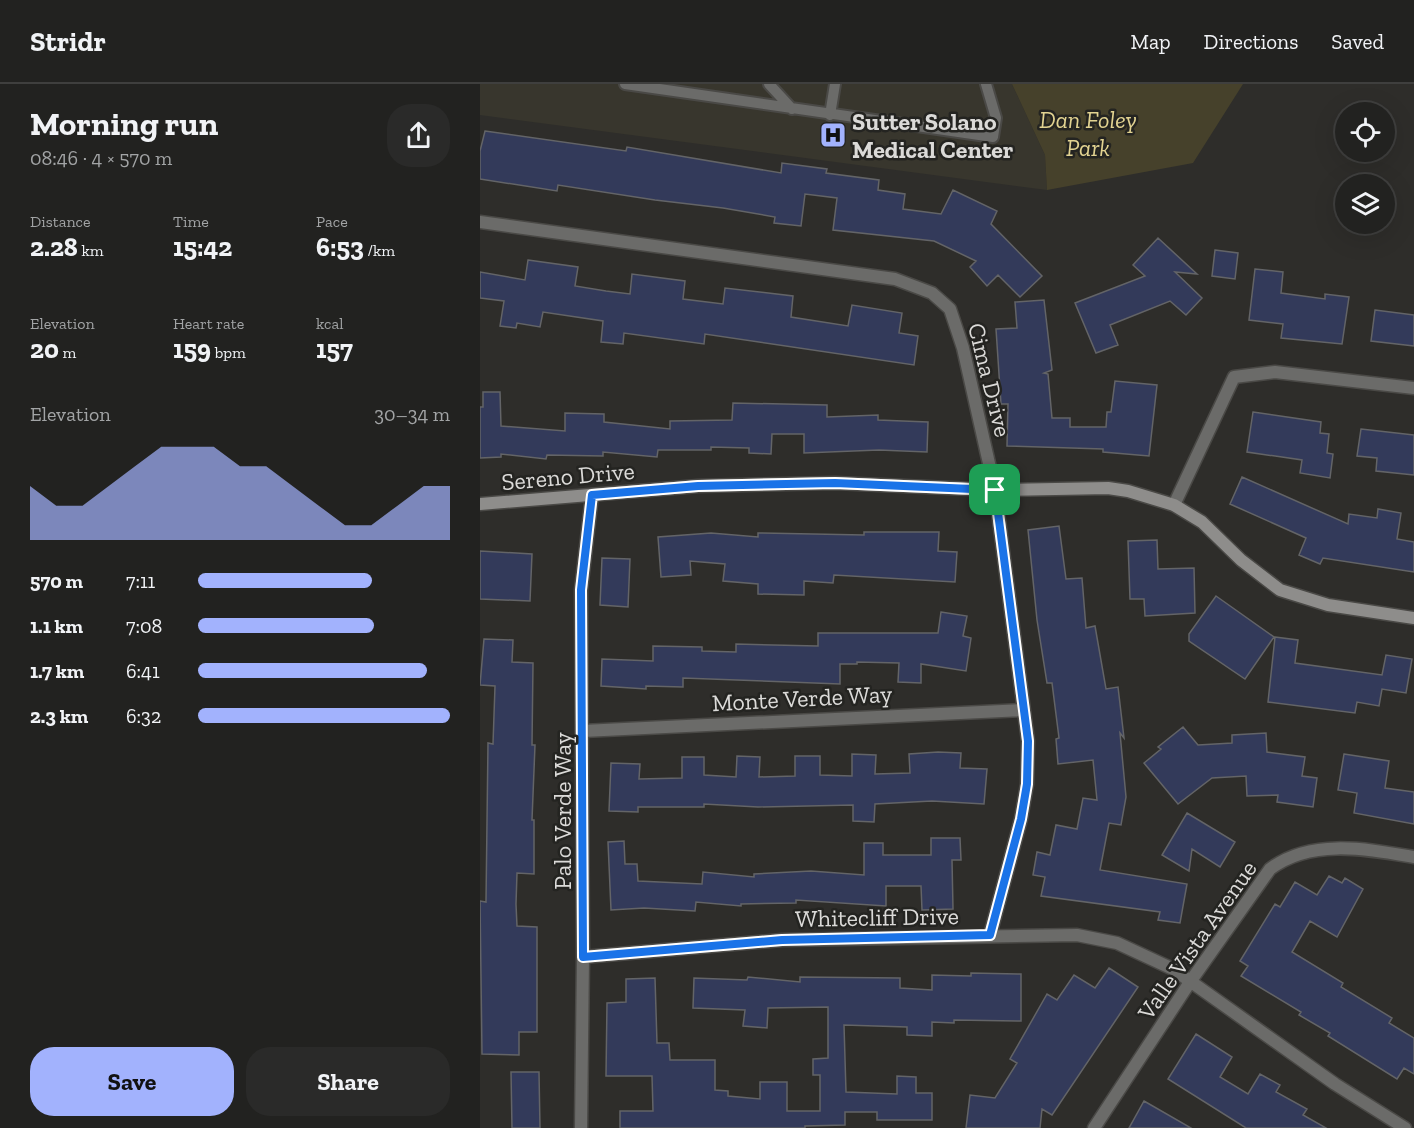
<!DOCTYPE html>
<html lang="en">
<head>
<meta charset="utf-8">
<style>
  body { margin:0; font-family:"Zilla Slab",serif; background:#2a2a29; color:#f1f3f6; height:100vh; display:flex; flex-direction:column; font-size:22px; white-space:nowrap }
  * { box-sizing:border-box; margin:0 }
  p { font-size:20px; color:#a2a4a5 }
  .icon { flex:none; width:33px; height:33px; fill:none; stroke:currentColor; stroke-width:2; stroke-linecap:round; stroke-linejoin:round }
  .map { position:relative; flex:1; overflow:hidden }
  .side { display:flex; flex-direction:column; background:#222220; width:480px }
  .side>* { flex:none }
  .controls { position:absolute; left:855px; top:18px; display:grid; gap:12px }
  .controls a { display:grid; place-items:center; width:60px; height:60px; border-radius:50%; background:#222220; box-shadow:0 6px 24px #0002,0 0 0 2px #3f3f3e; font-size:30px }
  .pin { position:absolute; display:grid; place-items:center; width:51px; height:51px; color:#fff; margin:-26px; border-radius:12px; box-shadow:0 3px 9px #0006 }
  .round { display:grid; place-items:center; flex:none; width:63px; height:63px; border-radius:24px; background:#2a2a29 }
  .head { display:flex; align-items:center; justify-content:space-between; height:102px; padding:0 30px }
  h1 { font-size:33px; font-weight:800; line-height:45px }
  .stats { display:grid; grid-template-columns:repeat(3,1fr); gap:9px; height:102px; padding:6px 30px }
  .stats div { display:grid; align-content:center }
  .stats b { font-size:26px; font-weight:800 }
  .stats small { font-size:16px; font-weight:400 }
  .stats p { font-size:16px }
  .chart { height:168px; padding:12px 30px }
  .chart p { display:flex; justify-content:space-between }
  .chart svg { width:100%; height:108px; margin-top:6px; fill:#a2b2fd; opacity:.7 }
  .action { display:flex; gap:12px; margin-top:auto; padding:12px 30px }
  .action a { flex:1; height:69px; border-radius:24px; background:#a2b2fd; color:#111; font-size:24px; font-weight:800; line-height:69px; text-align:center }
  .action a+a { background:#2a2a29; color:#f1f3f6 }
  ul { padding:0 30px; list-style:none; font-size:20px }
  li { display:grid; grid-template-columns:96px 72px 1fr; align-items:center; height:45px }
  li i { height:15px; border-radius:8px; background:#a2b2fd }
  header { display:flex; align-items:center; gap:36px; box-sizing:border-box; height:84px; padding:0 30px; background:#222220; border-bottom:2px solid #3f3f3e }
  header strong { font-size:28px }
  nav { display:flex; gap:33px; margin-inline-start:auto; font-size:21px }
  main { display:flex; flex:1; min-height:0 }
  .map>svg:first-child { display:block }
</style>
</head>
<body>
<header>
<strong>Stridr</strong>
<nav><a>Map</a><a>Directions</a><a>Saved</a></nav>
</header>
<main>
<section class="side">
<div class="head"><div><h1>Morning run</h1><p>08:46 · 4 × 570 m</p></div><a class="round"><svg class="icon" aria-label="share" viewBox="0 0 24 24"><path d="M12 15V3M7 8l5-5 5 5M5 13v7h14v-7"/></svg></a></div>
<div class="stats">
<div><p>Distance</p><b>2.28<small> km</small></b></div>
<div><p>Time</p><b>15:42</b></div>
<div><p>Pace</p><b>6:53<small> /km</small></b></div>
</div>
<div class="stats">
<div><p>Elevation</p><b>20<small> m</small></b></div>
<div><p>Heart rate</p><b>159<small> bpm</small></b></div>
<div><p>kcal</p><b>157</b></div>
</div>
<div class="chart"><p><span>Elevation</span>30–34 m</p>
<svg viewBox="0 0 160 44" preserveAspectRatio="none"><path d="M0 44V22L10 30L20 30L30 22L40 14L50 6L60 6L70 6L80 14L90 14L100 22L110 30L120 38L130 38L140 30L150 22L160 22V44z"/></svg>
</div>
<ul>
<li><b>570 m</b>7:11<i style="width:69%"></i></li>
<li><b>1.1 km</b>7:08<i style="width:70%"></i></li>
<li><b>1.7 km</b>6:41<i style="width:91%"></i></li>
<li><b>2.3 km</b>6:32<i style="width:100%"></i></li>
</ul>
<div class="action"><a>Save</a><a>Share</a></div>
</section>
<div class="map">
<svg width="934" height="1044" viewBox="0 0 934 1044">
  <rect width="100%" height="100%" fill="#2e2d2a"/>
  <path fill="#38362d" d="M 0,0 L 532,0 L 565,71 L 567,106 L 0,31 Z"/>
  <path fill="#46412b" d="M 532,0 L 763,0 L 713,79 L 567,106 L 565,71 Z"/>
  <path fill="#333a5a" stroke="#636467" stroke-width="1.5" d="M 5,47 L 146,67 L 147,63 L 301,89 L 302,79 L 347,85 L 346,89 L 399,96 L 398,106 L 425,110 L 423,125 L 461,130 L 473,106 L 517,127 L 511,140 L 562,192 L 540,213 L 518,191 L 507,202 L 490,183 L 496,177 L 454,157 L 353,146 L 357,114 L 325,110 L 321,142 L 294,139 L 295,133 L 243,124 L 175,116 L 78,101 L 77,107 L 0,95 L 0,67 Z
    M 678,154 L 717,190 L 695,188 L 722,214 L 706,231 L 690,217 L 630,241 L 638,261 L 616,269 L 595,219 L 665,192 L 653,181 Z
    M 735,166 L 758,169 L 755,195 L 732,192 Z
    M 48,176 L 98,183 L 95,202 L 126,207 L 150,210 L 152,190 L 205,197 L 203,215 L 243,220 L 245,204 L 313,212 L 311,233 L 368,242 L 372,221 L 422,229 L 419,249 L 438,252 L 434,281 L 225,250 L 224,260 L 144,249 L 143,260 L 121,258 L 123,237 L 63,228 L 60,243 L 37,239 L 36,244 L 20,242 L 24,217 L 0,214 L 0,188 L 45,196 Z
    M 775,185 L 803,188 L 801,209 L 845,215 L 845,210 L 869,213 L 862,260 L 801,254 L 803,240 L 769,236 Z
    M 564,216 L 572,286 L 564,289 L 568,290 L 572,334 L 590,334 L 590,343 L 626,343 L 627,328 L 631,328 L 635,297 L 677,301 L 669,372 L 623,368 L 623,365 L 527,362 L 528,320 L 521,320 L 516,245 L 537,244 L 535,218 Z
    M 895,226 L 934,231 L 934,262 L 891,257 Z
    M 3,308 L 20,308 L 21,342 L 85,347 L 85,329 L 124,330 L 124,338 L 190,345 L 190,337 L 252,336 L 253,319 L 347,321 L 347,333 L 398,331 L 398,336 L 448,338 L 447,368 L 399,366 L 324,369 L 324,350 L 292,350 L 291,370 L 269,369 L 269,364 L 231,363 L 231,366 L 178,366 L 177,373 L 123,368 L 123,372 L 67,371 L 66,375 L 21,370 L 21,373 L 0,374 L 0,323 L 3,323 Z
    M 773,328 L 841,338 L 840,349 L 849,350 L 847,369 L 853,370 L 850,394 L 820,389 L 822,376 L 767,368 Z
    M 881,345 L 934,351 L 934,391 L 896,387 L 897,374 L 877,372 Z
    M 762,393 L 868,440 L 869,430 L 897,434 L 898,425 L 921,429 L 917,455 L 934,458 L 934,488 L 843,474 L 840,480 L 819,471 L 826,454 L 750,420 Z
    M 579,442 L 586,495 L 602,494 L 606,544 L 615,542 L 626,605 L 638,603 L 644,654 L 640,649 L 646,713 L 641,741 L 629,739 L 620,786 L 707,800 L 700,839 L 678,836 L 680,828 L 561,812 L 565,793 L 553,791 L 557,768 L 570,771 L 576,741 L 597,745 L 603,714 L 617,716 L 613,676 L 578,680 L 576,655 L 579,654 L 572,599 L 567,599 L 557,536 L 548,446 Z
    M 384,448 L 459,448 L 458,467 L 477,468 L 475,498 L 354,491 L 353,499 L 324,497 L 324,511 L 278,510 L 278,500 L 243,497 L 245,480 L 210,477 L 211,491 L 181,493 L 178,453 L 231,449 L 278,453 L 278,449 L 384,451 Z
    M 677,456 L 678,485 L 714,484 L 715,529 L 665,532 L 664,515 L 650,515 L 648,457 Z
    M 0,467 L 52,470 L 50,517 L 0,515 Z
    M 122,474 L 150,475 L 148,523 L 120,521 Z
    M 736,512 L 794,553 L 765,595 L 709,557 L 709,550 Z
    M 461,528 L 487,532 L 483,552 L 491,554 L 486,587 L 441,580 L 441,599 L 418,598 L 419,579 L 377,578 L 377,580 L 360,580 L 360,600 L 203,594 L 203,603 L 166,602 L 166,605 L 121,602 L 122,575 L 173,577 L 173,562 L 222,563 L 222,567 L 256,568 L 256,560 L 338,562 L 338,549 L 458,549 Z
    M 795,553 L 818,556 L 815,579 L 902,591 L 906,571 L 932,575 L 926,609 L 902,605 L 899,622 L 877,618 L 875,629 L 788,618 Z
    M 4,555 L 33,556 L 32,578 L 53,579 L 52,661 L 55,661 L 52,736 L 54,736 L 54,790 L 37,789 L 36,820 L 37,842 L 57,843 L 57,948 L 39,948 L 39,971 L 2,970 L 0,817 L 6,818 L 8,659 L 13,660 L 15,602 L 0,601 Z
    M 703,643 L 718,661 L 752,659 L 752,651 L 786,649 L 787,668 L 825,673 L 822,692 L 837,694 L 833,723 L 797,718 L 798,711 L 767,712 L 766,692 L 732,694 L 698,720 L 664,679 L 681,665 L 678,663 Z
    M 458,668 L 481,669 L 480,684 L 507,685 L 504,720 L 452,717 L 395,720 L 394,738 L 373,737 L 373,721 L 278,723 L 224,720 L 224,723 L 158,723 L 158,728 L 129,727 L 131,679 L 160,680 L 159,695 L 202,694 L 202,673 L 224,673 L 224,691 L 256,693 L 257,672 L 280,673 L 279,693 L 315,692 L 315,672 L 340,672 L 340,691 L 372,692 L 372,670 L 396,671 L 395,690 L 430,689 L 429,670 Z
    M 864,670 L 909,677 L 905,704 L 934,708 L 934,740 L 874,729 L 877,709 L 858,706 Z
    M 707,729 L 755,758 L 740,783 L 712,765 L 709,787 L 682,771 Z
    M 451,754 L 480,754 L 481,776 L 472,776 L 473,825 L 442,826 L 441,802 L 406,802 L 406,822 L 316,816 L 316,819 L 261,820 L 261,822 L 216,818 L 215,827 L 164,824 L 131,826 L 128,758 L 144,757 L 145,780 L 157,780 L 158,797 L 222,800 L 223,788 L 274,793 L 274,790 L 331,787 L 384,791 L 384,759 L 403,759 L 403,771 L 451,771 Z
    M 849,792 L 862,799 L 865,794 L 883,805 L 857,853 L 830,837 L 812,868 L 863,899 L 861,903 L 912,934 L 909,939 L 934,954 L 934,990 L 924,984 L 917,995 L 848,952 L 850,949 L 819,931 L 821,928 L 761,892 L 768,882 L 760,877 L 795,820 L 800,823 L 815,798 L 837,811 Z
    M 629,884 L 658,903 L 572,1031 L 562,1025 L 560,1044 L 486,1044 L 490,1011 L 515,1014 L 537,979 L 530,975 L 567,910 L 577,916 L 594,891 L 615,904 Z
    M 491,889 L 541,890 L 541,937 L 474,936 L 474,939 L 452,938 L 452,952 L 427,951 L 427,943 L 364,941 L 366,1008 L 417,1010 L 417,992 L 436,993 L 436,1009 L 452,1009 L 452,1036 L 397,1036 L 397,1028 L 365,1028 L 365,1041 L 325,1042 L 325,1044 L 140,1044 L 140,1027 L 173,1027 L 172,992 L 126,992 L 127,919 L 146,918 L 146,895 L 175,894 L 177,959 L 189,959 L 190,976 L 235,976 L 235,1006 L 248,1007 L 248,1012 L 280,1015 L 280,998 L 307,998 L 307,1027 L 340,1027 L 340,991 L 333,991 L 333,975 L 348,974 L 348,923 L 288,924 L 287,944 L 263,942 L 265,926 L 213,924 L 214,894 L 267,896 L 268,893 L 320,898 L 320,893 L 420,894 L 420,904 L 452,906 L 452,891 L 491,892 Z
    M 716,950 L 752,973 L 740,993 L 768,1010 L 780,990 L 800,1001 L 796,1008 L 827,1025 L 823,1031 L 846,1044 L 766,1044 L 688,995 Z
    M 31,988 L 59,988 L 60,1044 L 32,1044 Z
    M 664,1017 L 711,1044 L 649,1044 Z"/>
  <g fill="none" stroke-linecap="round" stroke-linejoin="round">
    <defs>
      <path id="lane" d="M 145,0 L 513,53 L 516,34 L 506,0
        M 289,0 L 312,25
        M 350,31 L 355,0"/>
      <path id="street" d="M 0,138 L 415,195 L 452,209 L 470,225 L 483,264 L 515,406 L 548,657 L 547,700 L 541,735 L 510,851
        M 694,421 L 754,293 L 795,288 L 934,304
        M 103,647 L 543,626
        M 103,873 L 302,856 L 597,851 L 637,859 L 693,885 L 855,1000 L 925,1044
        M 101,1044 L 103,873 L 101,506 L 112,411
        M 614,1044 L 710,898 L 790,785 C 831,754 887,765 934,773"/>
      <path id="secondary" d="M 0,420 L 218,402 L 355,399 L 515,406 L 628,404 L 648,407 L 694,421 L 722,438 L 761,476 L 800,506 L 848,521 L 934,534"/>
    </defs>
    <use href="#lane" stroke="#4a4946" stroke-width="14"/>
    <use href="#street" stroke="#4a4946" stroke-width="15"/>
    <use href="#secondary" stroke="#4a4946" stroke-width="15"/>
    <use href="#lane" stroke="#6b6b69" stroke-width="10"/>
    <use href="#street" stroke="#6b6b69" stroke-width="12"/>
    <use href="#secondary" stroke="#8e8d8b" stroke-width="12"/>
  </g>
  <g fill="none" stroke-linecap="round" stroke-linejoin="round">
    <defs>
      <path id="route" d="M 355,399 L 515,406 L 548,657 L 547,700 L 541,735 L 510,851 L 302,856 L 103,873 L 101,506 L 112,411 L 218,402 Z"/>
    </defs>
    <use href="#route" stroke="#fff" stroke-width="12"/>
    <use href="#route" stroke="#1a73e8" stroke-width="8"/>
  </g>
  <defs>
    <symbol id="hospital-square" viewBox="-11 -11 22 22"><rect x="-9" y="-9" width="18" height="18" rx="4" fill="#a2b2fd" stroke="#242421"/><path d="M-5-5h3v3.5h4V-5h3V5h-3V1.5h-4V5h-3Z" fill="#111"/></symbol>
  </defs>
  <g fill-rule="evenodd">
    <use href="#hospital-square" x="338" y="36" width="30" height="30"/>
  </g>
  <g text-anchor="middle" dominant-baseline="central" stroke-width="5" stroke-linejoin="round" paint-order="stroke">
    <g font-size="24" font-style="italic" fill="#e2d391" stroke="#242421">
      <text x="608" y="35">Dan Foley<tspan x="608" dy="28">Park</tspan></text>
    </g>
    <g font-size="24" font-weight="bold" fill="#dbdad8" stroke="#242421" text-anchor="start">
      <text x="372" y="37">Sutter Solano<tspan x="372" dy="28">Medical Center</tspan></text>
    </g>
    <g font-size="24" fill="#dbdad8" stroke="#242421">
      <text transform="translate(510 296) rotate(76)">Cima Drive</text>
      <text transform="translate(88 392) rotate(-5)">Sereno Drive</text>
      <text transform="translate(322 614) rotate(-3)">Monte Verde Way</text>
      <text transform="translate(82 727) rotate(-90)">Palo Verde Way</text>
      <text transform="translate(397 833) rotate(-1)">Whitecliff Drive</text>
      <text transform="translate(717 856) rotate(-55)">Valle Vista Avenue</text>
    </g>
  </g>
</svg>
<div class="controls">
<a><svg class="icon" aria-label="locate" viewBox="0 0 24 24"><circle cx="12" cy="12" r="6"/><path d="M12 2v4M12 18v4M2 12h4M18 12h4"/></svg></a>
<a><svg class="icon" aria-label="layers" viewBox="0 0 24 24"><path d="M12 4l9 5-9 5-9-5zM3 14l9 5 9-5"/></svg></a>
</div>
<div class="pin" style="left:515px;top:406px;background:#1e9e55"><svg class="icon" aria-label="arrive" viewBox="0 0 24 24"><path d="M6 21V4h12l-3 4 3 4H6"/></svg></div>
</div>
</main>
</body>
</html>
